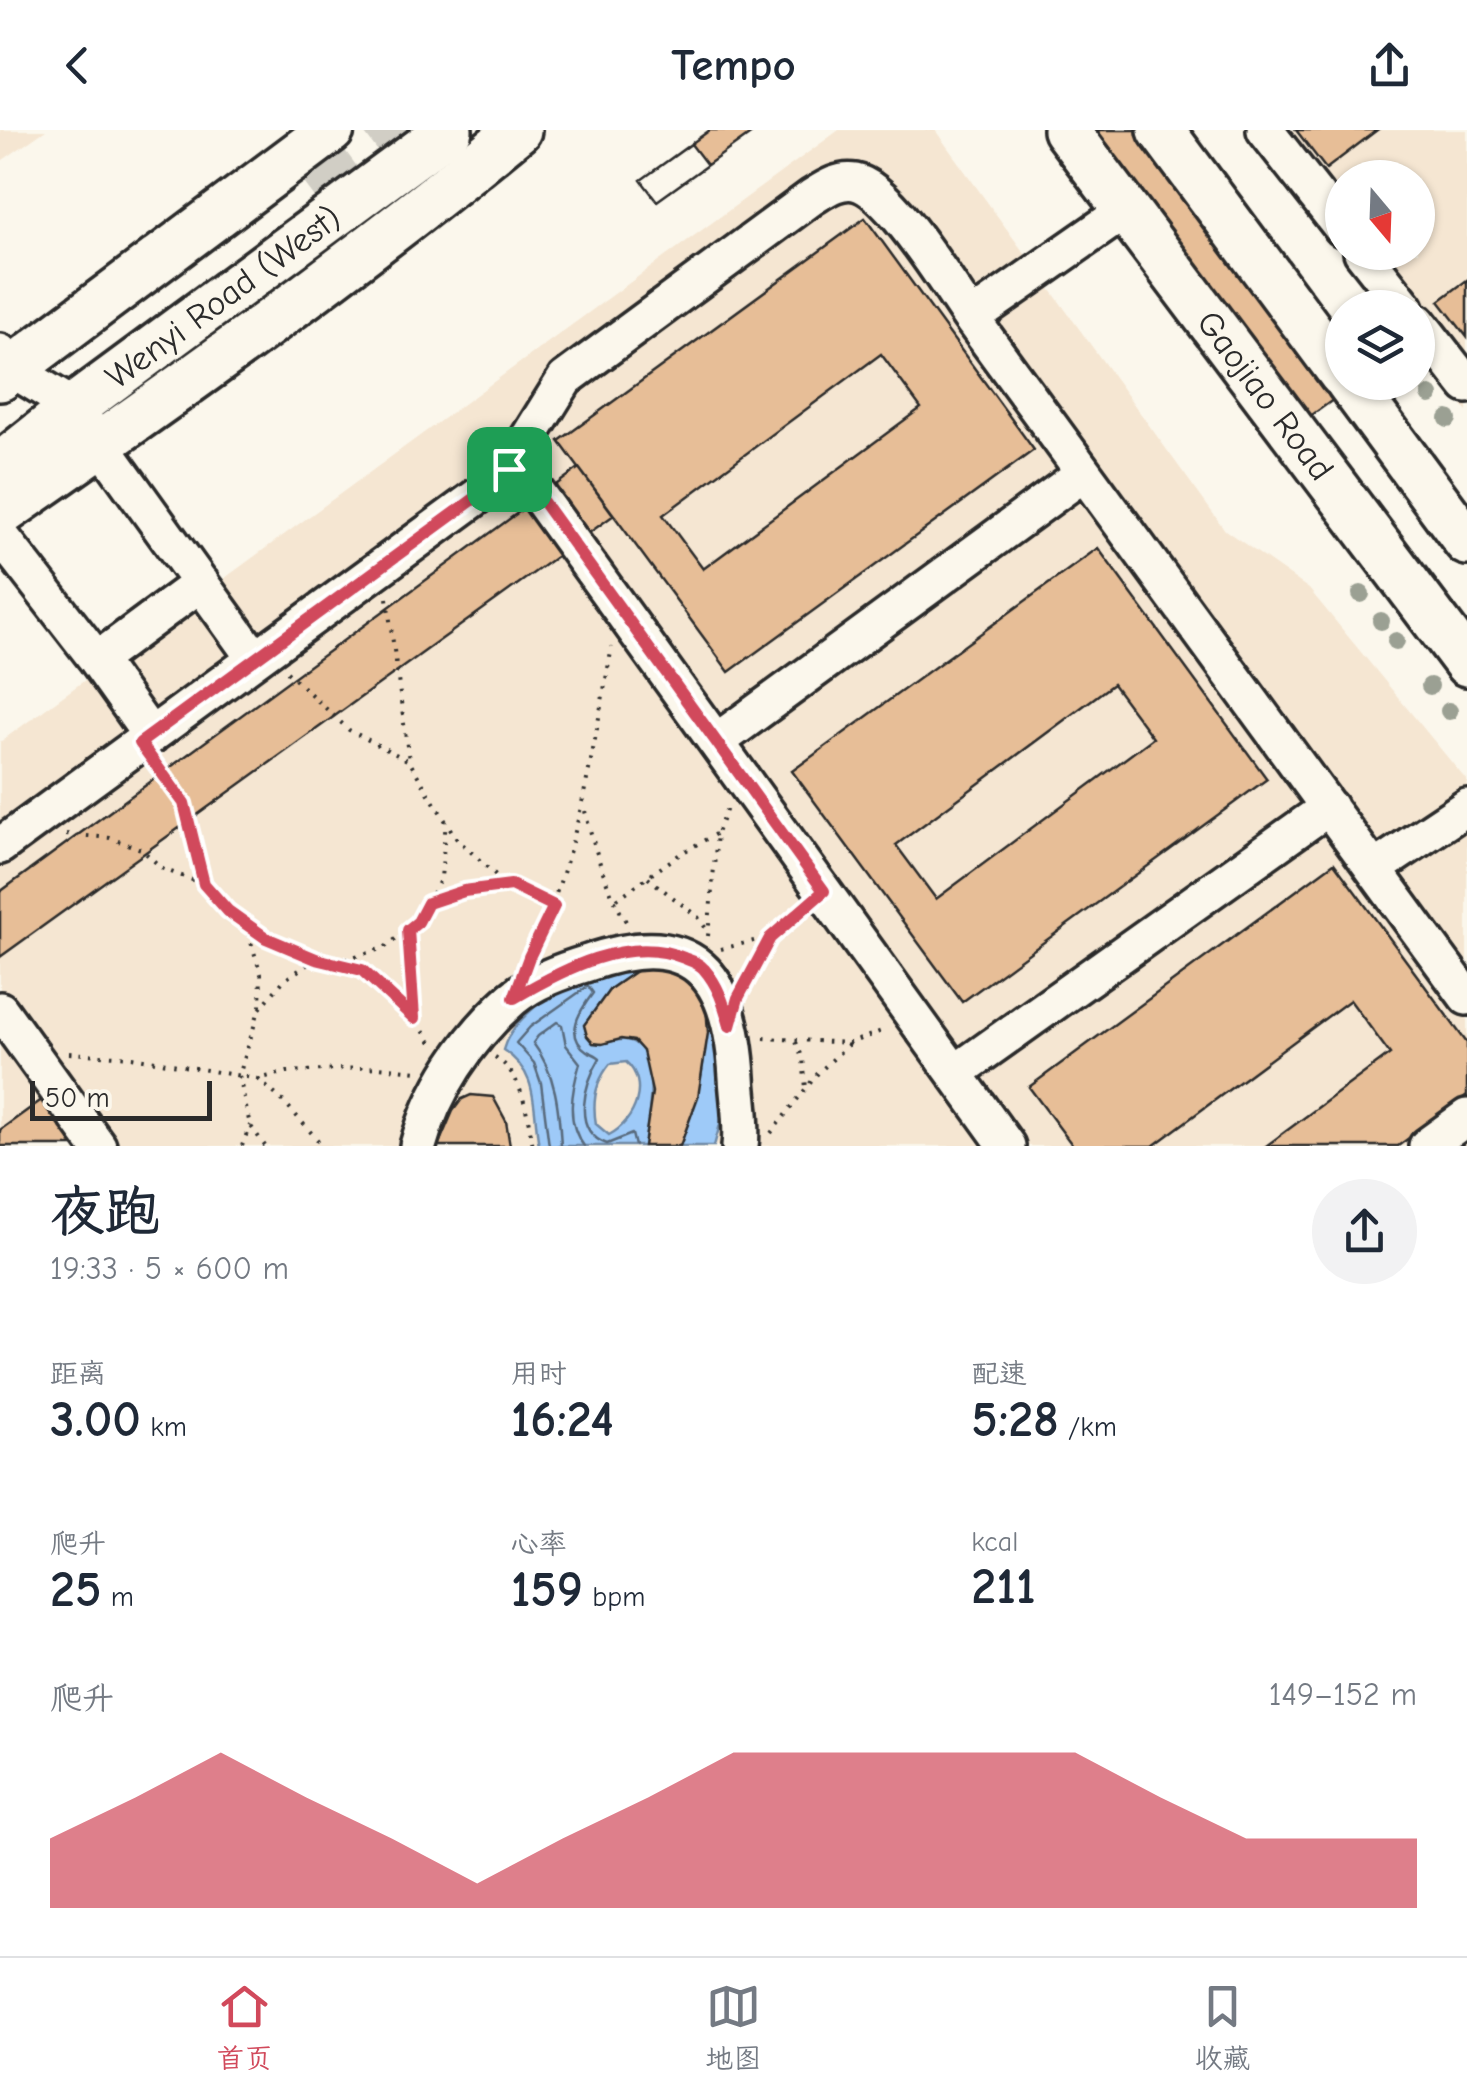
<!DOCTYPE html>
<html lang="zh">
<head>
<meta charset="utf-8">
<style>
  body { margin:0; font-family:"Comic Neue","LXGW WenKai TC",sans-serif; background:#f2f2f3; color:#1f2937; height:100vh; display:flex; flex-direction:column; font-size:38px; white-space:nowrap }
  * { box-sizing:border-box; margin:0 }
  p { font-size:32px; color:#747a83 }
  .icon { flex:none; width:55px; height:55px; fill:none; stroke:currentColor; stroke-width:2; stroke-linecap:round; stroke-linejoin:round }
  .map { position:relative; height:1016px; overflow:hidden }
  .panel { display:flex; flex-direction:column; background:#fff; flex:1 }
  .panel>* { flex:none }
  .needle { width:65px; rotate:161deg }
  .controls { position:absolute; left:1325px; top:30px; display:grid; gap:20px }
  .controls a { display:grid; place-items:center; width:110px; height:110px; border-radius:50%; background:#fff; box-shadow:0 2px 8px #0004; font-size:50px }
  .scale { position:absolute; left:30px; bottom:25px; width:182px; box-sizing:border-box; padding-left:10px; border:5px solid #2b2b2b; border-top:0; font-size:28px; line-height:35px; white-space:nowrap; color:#2b2b2b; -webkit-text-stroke:8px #fbf7ec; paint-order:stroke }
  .pin { position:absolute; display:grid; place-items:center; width:85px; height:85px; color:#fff; margin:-42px; border-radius:20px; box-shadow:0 5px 15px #0006 }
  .round { display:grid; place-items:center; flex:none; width:105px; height:105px; border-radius:52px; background:#f2f2f3 }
  .summary { display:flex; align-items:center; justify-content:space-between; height:170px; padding:0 50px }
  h1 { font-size:55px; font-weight:700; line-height:75px }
  .metrics { display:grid; grid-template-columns:repeat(3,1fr); gap:15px; height:170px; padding:10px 50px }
  .metrics div { display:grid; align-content:center }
  .metrics b { font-size:50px; font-weight:700 }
  .metrics small { font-size:28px; font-weight:400 }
  .metrics p { font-size:28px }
  .chart { height:280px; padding:20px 50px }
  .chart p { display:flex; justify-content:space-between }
  .chart svg { width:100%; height:180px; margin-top:10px; fill:#d1495b; opacity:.7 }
  header { display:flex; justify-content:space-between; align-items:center; height:130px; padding:0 50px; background:#fff; font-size:45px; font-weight:700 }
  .menu { display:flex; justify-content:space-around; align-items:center; height:140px; border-top:2px solid #e0e1e3; background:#fff; font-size:28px; color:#747a83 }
  .menu a { display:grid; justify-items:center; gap:5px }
  .menu .on { color:#d1495b }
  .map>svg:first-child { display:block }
</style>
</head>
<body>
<header><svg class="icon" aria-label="back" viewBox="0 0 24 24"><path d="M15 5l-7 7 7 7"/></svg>Tempo<svg class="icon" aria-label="share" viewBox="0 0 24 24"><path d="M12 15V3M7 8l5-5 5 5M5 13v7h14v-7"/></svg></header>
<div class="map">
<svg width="1467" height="1016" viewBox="0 0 1467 1016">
  <rect width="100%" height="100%" fill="#fbf7ec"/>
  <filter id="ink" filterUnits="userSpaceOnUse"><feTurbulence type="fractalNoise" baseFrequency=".01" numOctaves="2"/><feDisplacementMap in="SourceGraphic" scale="20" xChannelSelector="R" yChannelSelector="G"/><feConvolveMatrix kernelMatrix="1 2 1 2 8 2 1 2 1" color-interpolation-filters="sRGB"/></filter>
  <g filter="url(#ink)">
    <path fill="#f5e6d2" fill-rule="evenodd" d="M 0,0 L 46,0 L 0,32 Z
      M 839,0 L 935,0 L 1225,400 L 1309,459 L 1467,651 L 1467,1016 L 0,1016 L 0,612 Z
      M 1247,0 L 1467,0 L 1467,282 L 1418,219 L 1418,178 L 1385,177 ZM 1342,48 L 1418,48 L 1418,122 L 1342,122 Z"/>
    <path fill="#9ecaf8" stroke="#708aa6" stroke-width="2.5" fill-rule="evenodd" d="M 646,834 L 610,859 L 584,895 C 592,932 616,899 636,914 C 660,931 648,992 644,1016 L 539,1016 C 532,977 540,944 503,920 C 509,896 540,870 562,859 C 587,847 619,842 646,834 ZM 626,932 C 650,953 635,992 609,1005 L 596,994 C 592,972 596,951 610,934 Z
      M 711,870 L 725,976 L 714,1016 L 680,1016 C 697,969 710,924 706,874 Z"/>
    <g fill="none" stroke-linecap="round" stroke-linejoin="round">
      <path stroke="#596b7d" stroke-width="2.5" d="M 549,1016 L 541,953 L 534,933 L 516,913 L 530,897 L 588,856 L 593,863 C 581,879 563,905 587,921 C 592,923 597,925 600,928 C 585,953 570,1001 607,1014 L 632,1004 L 635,1016
        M 561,1016 C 559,979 556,943 533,913 L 538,906 L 557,892 L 562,895 L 566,915 L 580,933 C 572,960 565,992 584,1016"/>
    </g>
    <path fill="#e7be97" stroke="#2b2b2b" stroke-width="2.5" fill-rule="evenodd" d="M 710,0 L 756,0 L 657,71 L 641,50 Z
      M 1061,0 L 1176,0 L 1358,252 L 1277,310 Z
      M 1296,0 L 1377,0 L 1326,39 Z
      M 691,14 L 707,35 L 657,71 L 641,50 Z
      M 865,88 L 1034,320 L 729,542 L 559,311 ZM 881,224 L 921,278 L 703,439 L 663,385 Z
      M 1467,150 L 1467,207 L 1439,171 Z
      M 579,338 L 614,385 L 0,827 L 0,762 Z
      M 1098,418 L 1267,649 L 962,872 L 792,641 ZM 1113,554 L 1153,608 L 936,769 L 896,715 Z
      M 1334,733 L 1467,913 L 1467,965 L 1398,1016 L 1266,1016 L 1390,924 L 1350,870 L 1153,1016 L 1073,1016 L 1029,957 Z
      M 646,834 L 689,844 L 706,874 L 708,903 L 698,967 L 680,1016 L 644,1016 L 652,962 L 643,921 L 634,911 L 621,909 L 602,914 L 593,913 L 587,906 L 584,895 L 610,859 Z
      M 471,965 L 493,967 L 506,991 L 510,1016 L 438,1016 L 453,981 L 462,969 Z
      M 43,969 L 78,1016 L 0,1016 L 0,1000 Z"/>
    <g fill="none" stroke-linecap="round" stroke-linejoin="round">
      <path stroke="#d1cec5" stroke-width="52" stroke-dasharray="52 26" stroke-linecap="butt" d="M 317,70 L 411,0"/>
      <defs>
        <path id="minor" d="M 1265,0 L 1342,98
          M 1362,122 L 1406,178
          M 971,188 L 1467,867
          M 1418,192 L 1467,255
          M 0,222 L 12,239 L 74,277 L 255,529
          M 509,339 L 528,351 L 1007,1016
          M 0,405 L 97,530 L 151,606
          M 97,530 L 201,453
          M 716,612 L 1084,343
          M 0,716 L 504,347 L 565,249 L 812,67 C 825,59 839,49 855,52 C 890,58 949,157 971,188 L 1126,80
          M 1374,739 L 1467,677
          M 0,880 L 98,1016
          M 955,943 L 1329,677
          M 418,1016 C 433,960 468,908 512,869 C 533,851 562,841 588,833 C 694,796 731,845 737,947 C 738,969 743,994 740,1016
          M 1427,1016 L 1467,987"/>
        <g id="major">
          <path id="s1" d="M 1066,0 L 1467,533"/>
          <path d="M 1161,0 L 1342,244"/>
          <path d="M 0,248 L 331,0"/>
          <path d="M 1349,252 L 1467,412"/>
          <path id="s2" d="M 0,336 L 74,277 L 449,0"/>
          <path d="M 0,384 C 176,262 353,136 518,0"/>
        </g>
      </defs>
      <use href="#minor" stroke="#2b2b2b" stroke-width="42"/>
      <use href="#major" stroke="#2b2b2b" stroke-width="52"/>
      <path stroke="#2b2b2b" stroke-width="4" stroke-dasharray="2.5 8" stroke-linecap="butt" d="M 387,468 L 409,631
        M 287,542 L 349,600 L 409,631 L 456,708 L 500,749 L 554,776
        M 158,638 L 184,673 L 203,754 L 228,781 L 265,808 L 316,829 L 362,840 L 414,888 L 433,915
        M 585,681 C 595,719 606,760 627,793
        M 66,704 L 110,708 L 141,719 L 163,739 L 203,754
        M 648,748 L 698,787 L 707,800
        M 617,769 L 680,724 L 717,703
        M 428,773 L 464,761 L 511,755
        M 245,793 L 261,844 L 260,876
        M 408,800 L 414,885
        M 708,806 L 717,703 L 727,678
        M 721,819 L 770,807
        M 532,821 C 579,725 592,621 612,517
        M 335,832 L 384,818 L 418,792 L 441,748 L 446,691
        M 747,851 L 770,807 L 801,780
        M 764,908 L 850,913 L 887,899
        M 796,912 L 803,929 L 806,958
        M 69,923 L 132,927 L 258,949 L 287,942 L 379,937 L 417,941
        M 495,927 C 524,945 527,986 533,1016
        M 258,949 L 285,973 L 323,1016
        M 771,1003 L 818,943 L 850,913
        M 242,1016 L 250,995
        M 265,1016 L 250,995 L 239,946 L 259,880 L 284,850 L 316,829"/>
      <use href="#minor" stroke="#fbf7ec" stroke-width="35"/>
      <use href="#major" stroke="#fbf7ec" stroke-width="45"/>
    </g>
    <g fill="#9ba093">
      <circle cx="1430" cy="265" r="9"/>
      <circle cx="1448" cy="289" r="9"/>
      <circle cx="1361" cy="464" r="9"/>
      <circle cx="1381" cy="491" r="9"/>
      <circle cx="1396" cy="511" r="9"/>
      <circle cx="1430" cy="556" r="9"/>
      <circle cx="1449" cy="581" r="9"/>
    </g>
  </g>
  <g fill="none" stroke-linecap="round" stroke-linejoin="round" filter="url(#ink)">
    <defs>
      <path id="route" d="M 509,339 L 528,351 L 824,761 L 770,808 L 738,868 L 730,896 C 724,875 719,856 704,839 C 699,833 692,831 684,828 C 628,804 562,840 514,868 L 529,827 L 554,776 L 511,755 L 464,761 L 428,773 L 418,792 L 408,800 L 414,888 L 362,840 L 316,829 L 266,808 L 228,781 L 204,754 L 184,673 L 140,613 L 504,347 Z"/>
    </defs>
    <use href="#route" stroke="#fff" stroke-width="20"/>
    <use href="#route" stroke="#d1495b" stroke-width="12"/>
  </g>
  <g text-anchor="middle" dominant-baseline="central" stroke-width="9" stroke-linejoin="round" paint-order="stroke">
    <g font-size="35" fill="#2b2b2b" stroke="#fbf7ec">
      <text stroke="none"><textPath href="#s2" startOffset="280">Wenyi Road (West)</textPath></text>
      <text stroke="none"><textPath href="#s1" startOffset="332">Gaojiao Road</textPath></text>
    </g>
  </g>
</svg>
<div class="controls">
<a><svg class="needle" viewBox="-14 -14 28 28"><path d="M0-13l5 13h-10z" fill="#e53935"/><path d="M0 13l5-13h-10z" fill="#747a83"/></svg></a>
<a><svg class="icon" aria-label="layers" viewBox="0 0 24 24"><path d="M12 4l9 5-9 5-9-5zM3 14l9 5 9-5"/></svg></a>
</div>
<div class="scale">50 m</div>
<div class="pin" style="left:509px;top:339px;background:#1e9e55"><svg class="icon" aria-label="arrive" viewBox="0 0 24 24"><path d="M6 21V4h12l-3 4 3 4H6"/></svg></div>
</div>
<section class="panel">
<div class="summary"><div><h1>夜跑</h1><p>19:33 · 5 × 600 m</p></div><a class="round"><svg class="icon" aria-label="share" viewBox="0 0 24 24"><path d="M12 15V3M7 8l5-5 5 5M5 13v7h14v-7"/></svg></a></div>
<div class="metrics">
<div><p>距离</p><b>3.00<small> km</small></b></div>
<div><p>用时</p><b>16:24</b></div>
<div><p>配速</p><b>5:28<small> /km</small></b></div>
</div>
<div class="metrics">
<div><p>爬升</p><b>25<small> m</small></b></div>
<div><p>心率</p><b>159<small> bpm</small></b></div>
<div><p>kcal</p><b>211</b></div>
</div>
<div class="chart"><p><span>爬升</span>149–152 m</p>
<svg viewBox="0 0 160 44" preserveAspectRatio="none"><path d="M0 44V27L10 17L20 6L30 17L40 27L50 38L60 27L70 17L80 6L90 6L100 6L110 6L120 6L130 17L140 27L150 27L160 27V44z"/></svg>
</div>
</section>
<nav class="menu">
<a class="on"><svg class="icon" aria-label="home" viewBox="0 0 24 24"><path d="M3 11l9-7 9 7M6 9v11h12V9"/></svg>首页</a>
<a><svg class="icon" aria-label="map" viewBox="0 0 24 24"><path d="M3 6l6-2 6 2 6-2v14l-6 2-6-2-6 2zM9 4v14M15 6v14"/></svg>地图</a>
<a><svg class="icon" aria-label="saved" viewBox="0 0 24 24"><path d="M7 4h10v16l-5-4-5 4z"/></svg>收藏</a>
</nav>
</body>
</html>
